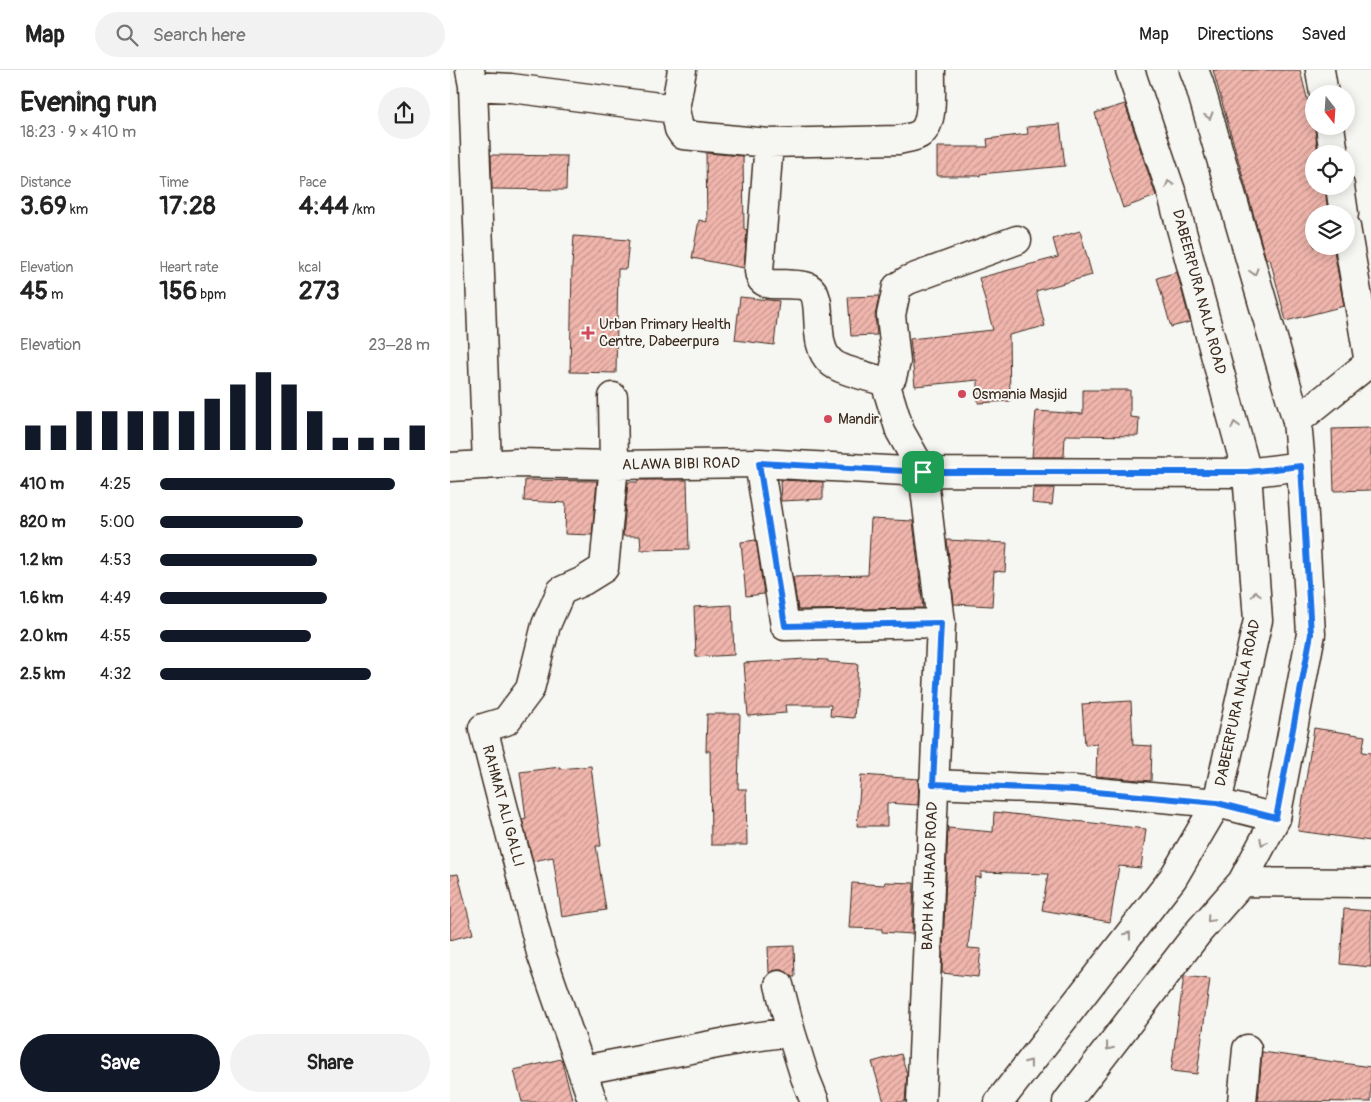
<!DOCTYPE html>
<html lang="en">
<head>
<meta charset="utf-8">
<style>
  body { margin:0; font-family:Pangolin,sans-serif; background:#f2f2f2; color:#222; height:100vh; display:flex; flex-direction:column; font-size:19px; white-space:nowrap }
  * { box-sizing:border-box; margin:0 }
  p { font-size:16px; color:#767676 }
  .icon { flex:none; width:28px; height:28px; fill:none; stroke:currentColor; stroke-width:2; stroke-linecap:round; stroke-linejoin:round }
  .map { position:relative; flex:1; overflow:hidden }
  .sheet { display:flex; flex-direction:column; background:#fff; width:450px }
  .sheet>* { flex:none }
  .needle { width:32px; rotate:163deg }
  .controls { position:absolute; left:855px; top:15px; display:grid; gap:10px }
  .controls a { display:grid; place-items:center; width:50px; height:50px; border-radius:50%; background:#fff; box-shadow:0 2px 12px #0003; font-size:25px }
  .pin { position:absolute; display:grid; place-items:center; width:42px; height:42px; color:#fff; margin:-21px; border-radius:10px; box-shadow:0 2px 8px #0006 }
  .round { display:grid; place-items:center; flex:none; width:52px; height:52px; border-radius:26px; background:#f2f2f2 }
  .headline { display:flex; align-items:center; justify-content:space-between; height:85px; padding:0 20px }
  h1 { font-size:28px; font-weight:700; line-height:38px }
  .stats { display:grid; grid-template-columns:repeat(3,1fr); gap:8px; height:85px; padding:5px 20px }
  .stats div { display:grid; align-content:center }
  .stats b { font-size:25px; font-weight:700 }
  .stats small { font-size:14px; font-weight:400 }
  .stats p { font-size:14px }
  .chart { height:140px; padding:10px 20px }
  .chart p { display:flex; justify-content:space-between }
  .chart svg { width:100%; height:90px; margin-top:5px; stroke:#111827; stroke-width:6 }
  .cta { display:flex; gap:10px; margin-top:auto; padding:10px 20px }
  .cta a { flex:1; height:58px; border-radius:30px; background:#111827; color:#fff; font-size:20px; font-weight:700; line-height:58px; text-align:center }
  .cta a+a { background:#f2f2f2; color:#222 }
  ul { padding:0 20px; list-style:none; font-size:16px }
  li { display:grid; grid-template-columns:80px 60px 1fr; align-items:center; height:38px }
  li i { height:12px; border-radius:6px; background:#111827 }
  header { display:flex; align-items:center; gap:30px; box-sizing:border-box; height:70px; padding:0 25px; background:#fff; border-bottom:1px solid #e0e0e0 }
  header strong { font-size:24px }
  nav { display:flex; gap:28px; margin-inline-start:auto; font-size:18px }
  .search { width:350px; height:45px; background:#f2f2f2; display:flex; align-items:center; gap:12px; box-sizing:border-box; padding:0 18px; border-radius:28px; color:#767676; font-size:19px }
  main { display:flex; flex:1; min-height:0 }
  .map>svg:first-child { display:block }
</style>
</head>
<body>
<header>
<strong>Map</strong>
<div class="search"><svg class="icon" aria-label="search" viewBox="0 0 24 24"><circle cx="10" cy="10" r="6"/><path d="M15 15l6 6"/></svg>Search here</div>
<nav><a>Map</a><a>Directions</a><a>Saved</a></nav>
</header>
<main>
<section class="sheet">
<div class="headline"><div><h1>Evening run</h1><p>18:23 · 9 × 410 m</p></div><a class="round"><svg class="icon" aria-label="share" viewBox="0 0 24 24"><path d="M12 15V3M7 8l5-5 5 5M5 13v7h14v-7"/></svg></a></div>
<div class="stats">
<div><p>Distance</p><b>3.69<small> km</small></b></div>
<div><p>Time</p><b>17:28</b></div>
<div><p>Pace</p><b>4:44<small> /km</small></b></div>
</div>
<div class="stats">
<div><p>Elevation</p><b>45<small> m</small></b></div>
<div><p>Heart rate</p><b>156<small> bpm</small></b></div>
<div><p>kcal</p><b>273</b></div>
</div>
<div class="chart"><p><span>Elevation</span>23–28 m</p>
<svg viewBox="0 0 160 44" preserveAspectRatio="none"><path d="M5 44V32M15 44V32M25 44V25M35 44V25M45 44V25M55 44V25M65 44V25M75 44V19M85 44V12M95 44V6M105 44V12M115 44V25M125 44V38M135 44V38M145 44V38M155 44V32"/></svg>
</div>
<ul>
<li><b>410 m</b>4:25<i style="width:87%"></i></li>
<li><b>820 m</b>5:00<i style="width:53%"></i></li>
<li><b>1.2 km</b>4:53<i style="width:58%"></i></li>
<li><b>1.6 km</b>4:49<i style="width:62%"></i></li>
<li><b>2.0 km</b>4:55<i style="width:56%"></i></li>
<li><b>2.5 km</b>4:32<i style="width:78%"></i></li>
</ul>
<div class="cta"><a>Save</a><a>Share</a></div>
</section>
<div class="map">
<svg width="921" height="1032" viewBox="0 0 921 1032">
  <defs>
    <pattern id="building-hatch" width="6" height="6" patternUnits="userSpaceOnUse" patternTransform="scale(1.25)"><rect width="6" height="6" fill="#f0b6ad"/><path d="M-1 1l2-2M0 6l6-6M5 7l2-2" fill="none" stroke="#c4948c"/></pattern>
  </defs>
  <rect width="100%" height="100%" fill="#f6f6f2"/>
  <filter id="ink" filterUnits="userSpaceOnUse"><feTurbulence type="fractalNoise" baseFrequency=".02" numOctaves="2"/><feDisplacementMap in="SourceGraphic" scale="10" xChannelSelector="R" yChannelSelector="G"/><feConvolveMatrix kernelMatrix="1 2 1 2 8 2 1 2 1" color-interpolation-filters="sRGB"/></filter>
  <g filter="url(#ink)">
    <path fill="url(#building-hatch)" stroke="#3b2a1e" d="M 763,0 L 850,0 L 865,60 L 868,84 L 864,84 L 864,116 L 875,116 L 878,144 L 864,144 L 864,176 L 883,176 L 894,236 L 836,251 L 820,189 L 816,189 Z
      M 675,34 L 706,126 L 673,138 L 662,105 L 645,43 Z
      M 610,54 L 615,96 L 530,104 L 530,106 L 487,106 L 487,77 L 538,77 L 537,69 L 578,64 L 577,57 Z
      M 256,83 L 293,86 L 294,159 L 297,160 L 294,198 L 242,188 L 249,150 L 257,152 Z
      M 41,85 L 117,86 L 116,120 L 42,119 Z
      M 630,161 L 642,205 L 586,221 L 595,256 L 559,265 L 560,331 L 528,333 L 528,310 L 465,316 L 460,269 L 543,260 L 529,208 L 608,187 L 603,169 Z
      M 124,166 L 179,170 L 176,199 L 168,199 L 166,303 L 120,302 L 122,196 Z
      M 727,202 L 740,252 L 721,257 L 707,208 Z
      M 429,226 L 425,246 L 427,265 L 401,266 L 398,227 Z
      M 290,227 L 329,231 L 324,275 L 285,270 Z
      M 633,320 L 680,320 L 680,347 L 689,348 L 688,366 L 615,365 L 614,387 L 582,387 L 586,341 L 633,344 Z
      M 921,358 L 921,420 L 884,421 L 882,359 Z
      M 75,410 L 147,411 L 142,465 L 115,464 L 116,433 L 74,431 Z
      M 188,410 L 237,410 L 239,479 L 191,480 L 190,466 L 173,466 L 178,412 L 188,412 Z
      M 330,410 L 373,412 L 373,429 L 331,431 Z
      M 583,418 L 604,418 L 602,435 L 582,433 Z
      M 421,449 L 463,451 L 473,538 L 348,540 L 343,507 L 418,505 Z
      M 306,470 L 314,524 L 296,526 L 291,472 Z
      M 497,470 L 557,473 L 555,502 L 544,501 L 542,536 L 504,534 Z
      M 282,535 L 284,585 L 246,587 L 244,537 Z
      M 355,589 L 378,590 L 378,592 L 408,594 L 404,648 L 380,646 L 381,635 L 335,635 L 336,643 L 298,646 L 294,593 Z
      M 681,631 L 683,675 L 702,676 L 701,711 L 646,706 L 647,674 L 635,675 L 632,634 Z
      M 257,644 L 290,644 L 288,719 L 296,719 L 297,775 L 261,775 L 260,681 L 256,681 Z
      M 864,658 L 915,666 L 912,682 L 921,683 L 921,771 L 848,761 Z
      M 141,696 L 151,776 L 146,776 L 156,840 L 112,847 L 103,787 L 83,791 L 72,749 L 76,748 L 70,702 L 110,697 L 110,699 Z
      M 411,705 L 469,709 L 468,735 L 437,733 L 437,756 L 407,756 Z
      M 544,742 L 696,759 L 691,798 L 669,796 L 660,852 L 592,840 L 598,804 L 531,802 L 531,808 L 525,807 L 518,878 L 531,879 L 528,907 L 492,903 L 498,758 L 543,762 Z
      M 8,804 L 23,864 L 0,870 L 0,805 Z
      M 435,812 L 464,813 L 462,864 L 432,862 L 432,859 L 399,858 L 402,813 L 434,815 Z
      M 894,839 L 921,841 L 921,897 L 890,894 Z
      M 344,876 L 345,907 L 342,907 L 333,900 L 326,900 L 319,903 L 318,877 Z
      M 734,906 L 760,909 L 747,1004 L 721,1001 Z
      M 812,982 L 921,997 L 921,1032 L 808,1031 Z
      M 451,984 L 457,1004 L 455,1032 L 434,1032 L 422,992 Z
      M 111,989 L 123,1032 L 72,1032 L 64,1000 Z"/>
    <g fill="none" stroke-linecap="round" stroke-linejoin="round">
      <defs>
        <path id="minor" d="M 20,0 L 23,16 L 61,18 L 225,39 L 229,59 L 233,65 L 319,73 L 448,70 C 455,68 465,68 471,63 C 485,52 480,16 481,0
          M 870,0 L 874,24
          M 23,16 L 37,395
          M 225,39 L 232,0
          M 880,56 L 884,84
          M 319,73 L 309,201 C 310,209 312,212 320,214 C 328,214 352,214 358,217 C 377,228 359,273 381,292 C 390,301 422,307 435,312
          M 890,116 L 894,144
          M 896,157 L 919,293 L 921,293
          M 435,312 L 450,361 L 473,402 L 491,553 L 471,1032
          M 435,312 L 442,307 L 446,292 L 441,245 L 447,217 L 458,210 L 567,170
          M 847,351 L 919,293
          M 309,393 L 335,556 L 491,553
          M 0,397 L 67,393 L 164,395 L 309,393 L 473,402 L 797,403 L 851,396
          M 483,714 L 624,720 L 767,733 L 826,748
          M 341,962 L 355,1007 L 365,1032
          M 133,1000 L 303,967 L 341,962 L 329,915
          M 143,1032 L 91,883 L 33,658 L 56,651 L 80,619 L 96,555 L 111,521 L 133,511 L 154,498 L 164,395 L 163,327
          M 792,1032 L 797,979"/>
        <path id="tertiary" d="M 792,812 L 921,813
          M 549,1032 L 723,808 L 767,733 L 808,550 L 797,403 L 721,121 L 680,0
          M 617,1032 L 750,860 L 792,812 L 826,748 L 861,564 L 851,396 L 847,351 L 749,13 L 744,0"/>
      </defs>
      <use href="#minor" stroke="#3b2a1e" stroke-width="31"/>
      <use href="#tertiary" stroke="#3b2a1e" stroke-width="31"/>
      <use href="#minor" stroke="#f6f6f2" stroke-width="28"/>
      <use href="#tertiary" stroke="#f6f6f2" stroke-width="28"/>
    </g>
    <defs><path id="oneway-chevron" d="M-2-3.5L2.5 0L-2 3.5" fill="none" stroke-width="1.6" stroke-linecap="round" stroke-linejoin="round" transform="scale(1.25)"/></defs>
    <g stroke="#989088">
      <use href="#oneway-chevron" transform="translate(759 46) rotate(74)"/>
      <use href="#oneway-chevron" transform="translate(719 114) rotate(-108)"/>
      <use href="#oneway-chevron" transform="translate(804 202) rotate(74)"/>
      <use href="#oneway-chevron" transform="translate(785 355) rotate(-105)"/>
      <use href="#oneway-chevron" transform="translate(806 524) rotate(-94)"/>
      <use href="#oneway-chevron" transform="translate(813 772) rotate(118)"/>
      <use href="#oneway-chevron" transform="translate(760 849) rotate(131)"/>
      <use href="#oneway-chevron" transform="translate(678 865) rotate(-52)"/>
      <use href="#oneway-chevron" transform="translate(659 977) rotate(128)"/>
      <use href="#oneway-chevron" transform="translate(579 993) rotate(-52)"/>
    </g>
  </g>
  <g fill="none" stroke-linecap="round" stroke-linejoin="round" filter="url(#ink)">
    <defs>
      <path id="route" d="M 309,393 L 473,402 L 798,402 L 851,396 L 861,564 L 826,748 L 767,733 L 624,720 L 483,714 L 491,553 L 335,556 Z"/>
    </defs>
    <use href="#route" stroke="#fff" stroke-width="10"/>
    <use href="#route" stroke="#1a73e8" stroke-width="6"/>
  </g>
  <g fill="#d1495b" stroke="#f6f6f2" stroke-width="2">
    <path d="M135.5 255.5h5v5h5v5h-5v5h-5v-5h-5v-5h5z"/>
    <circle cx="512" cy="324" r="5"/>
    <circle cx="378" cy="349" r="5"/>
  </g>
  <g text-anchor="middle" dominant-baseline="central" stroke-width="4" stroke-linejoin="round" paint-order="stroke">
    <g font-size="15" fill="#3b2a1e" stroke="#f6f6f2">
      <text transform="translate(749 222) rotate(75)">DABEERPURA NALA ROAD</text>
      <text transform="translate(231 394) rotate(-1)">ALAWA BIBI ROAD</text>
      <text transform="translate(788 633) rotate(-78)">DABEERPURA NALA ROAD</text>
      <text transform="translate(53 736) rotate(75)">RAHMAT ALI GALLI</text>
      <text transform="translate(480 806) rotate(-88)">BADH KA JHAAD ROAD</text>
    </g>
    <g font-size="15" fill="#3b2a1e" stroke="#f6f6f2" text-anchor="start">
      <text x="149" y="254">Urban Primary Health<tspan x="149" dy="17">Centre, Dabeerpura</tspan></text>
      <text x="522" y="324">Osmania Masjid</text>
      <text x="388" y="349">Mandir</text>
    </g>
  </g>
</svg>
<div class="controls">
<a><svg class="needle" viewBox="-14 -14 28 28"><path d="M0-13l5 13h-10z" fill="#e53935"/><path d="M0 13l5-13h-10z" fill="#767676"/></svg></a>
<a><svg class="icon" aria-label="locate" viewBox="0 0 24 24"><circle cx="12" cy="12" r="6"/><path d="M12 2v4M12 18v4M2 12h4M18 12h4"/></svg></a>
<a><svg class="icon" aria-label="layers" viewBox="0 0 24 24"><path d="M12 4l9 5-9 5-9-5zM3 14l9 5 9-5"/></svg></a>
</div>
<div class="pin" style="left:473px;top:402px;background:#1e9e55"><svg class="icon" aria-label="arrive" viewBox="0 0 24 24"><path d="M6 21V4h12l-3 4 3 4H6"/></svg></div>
</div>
</main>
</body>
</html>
